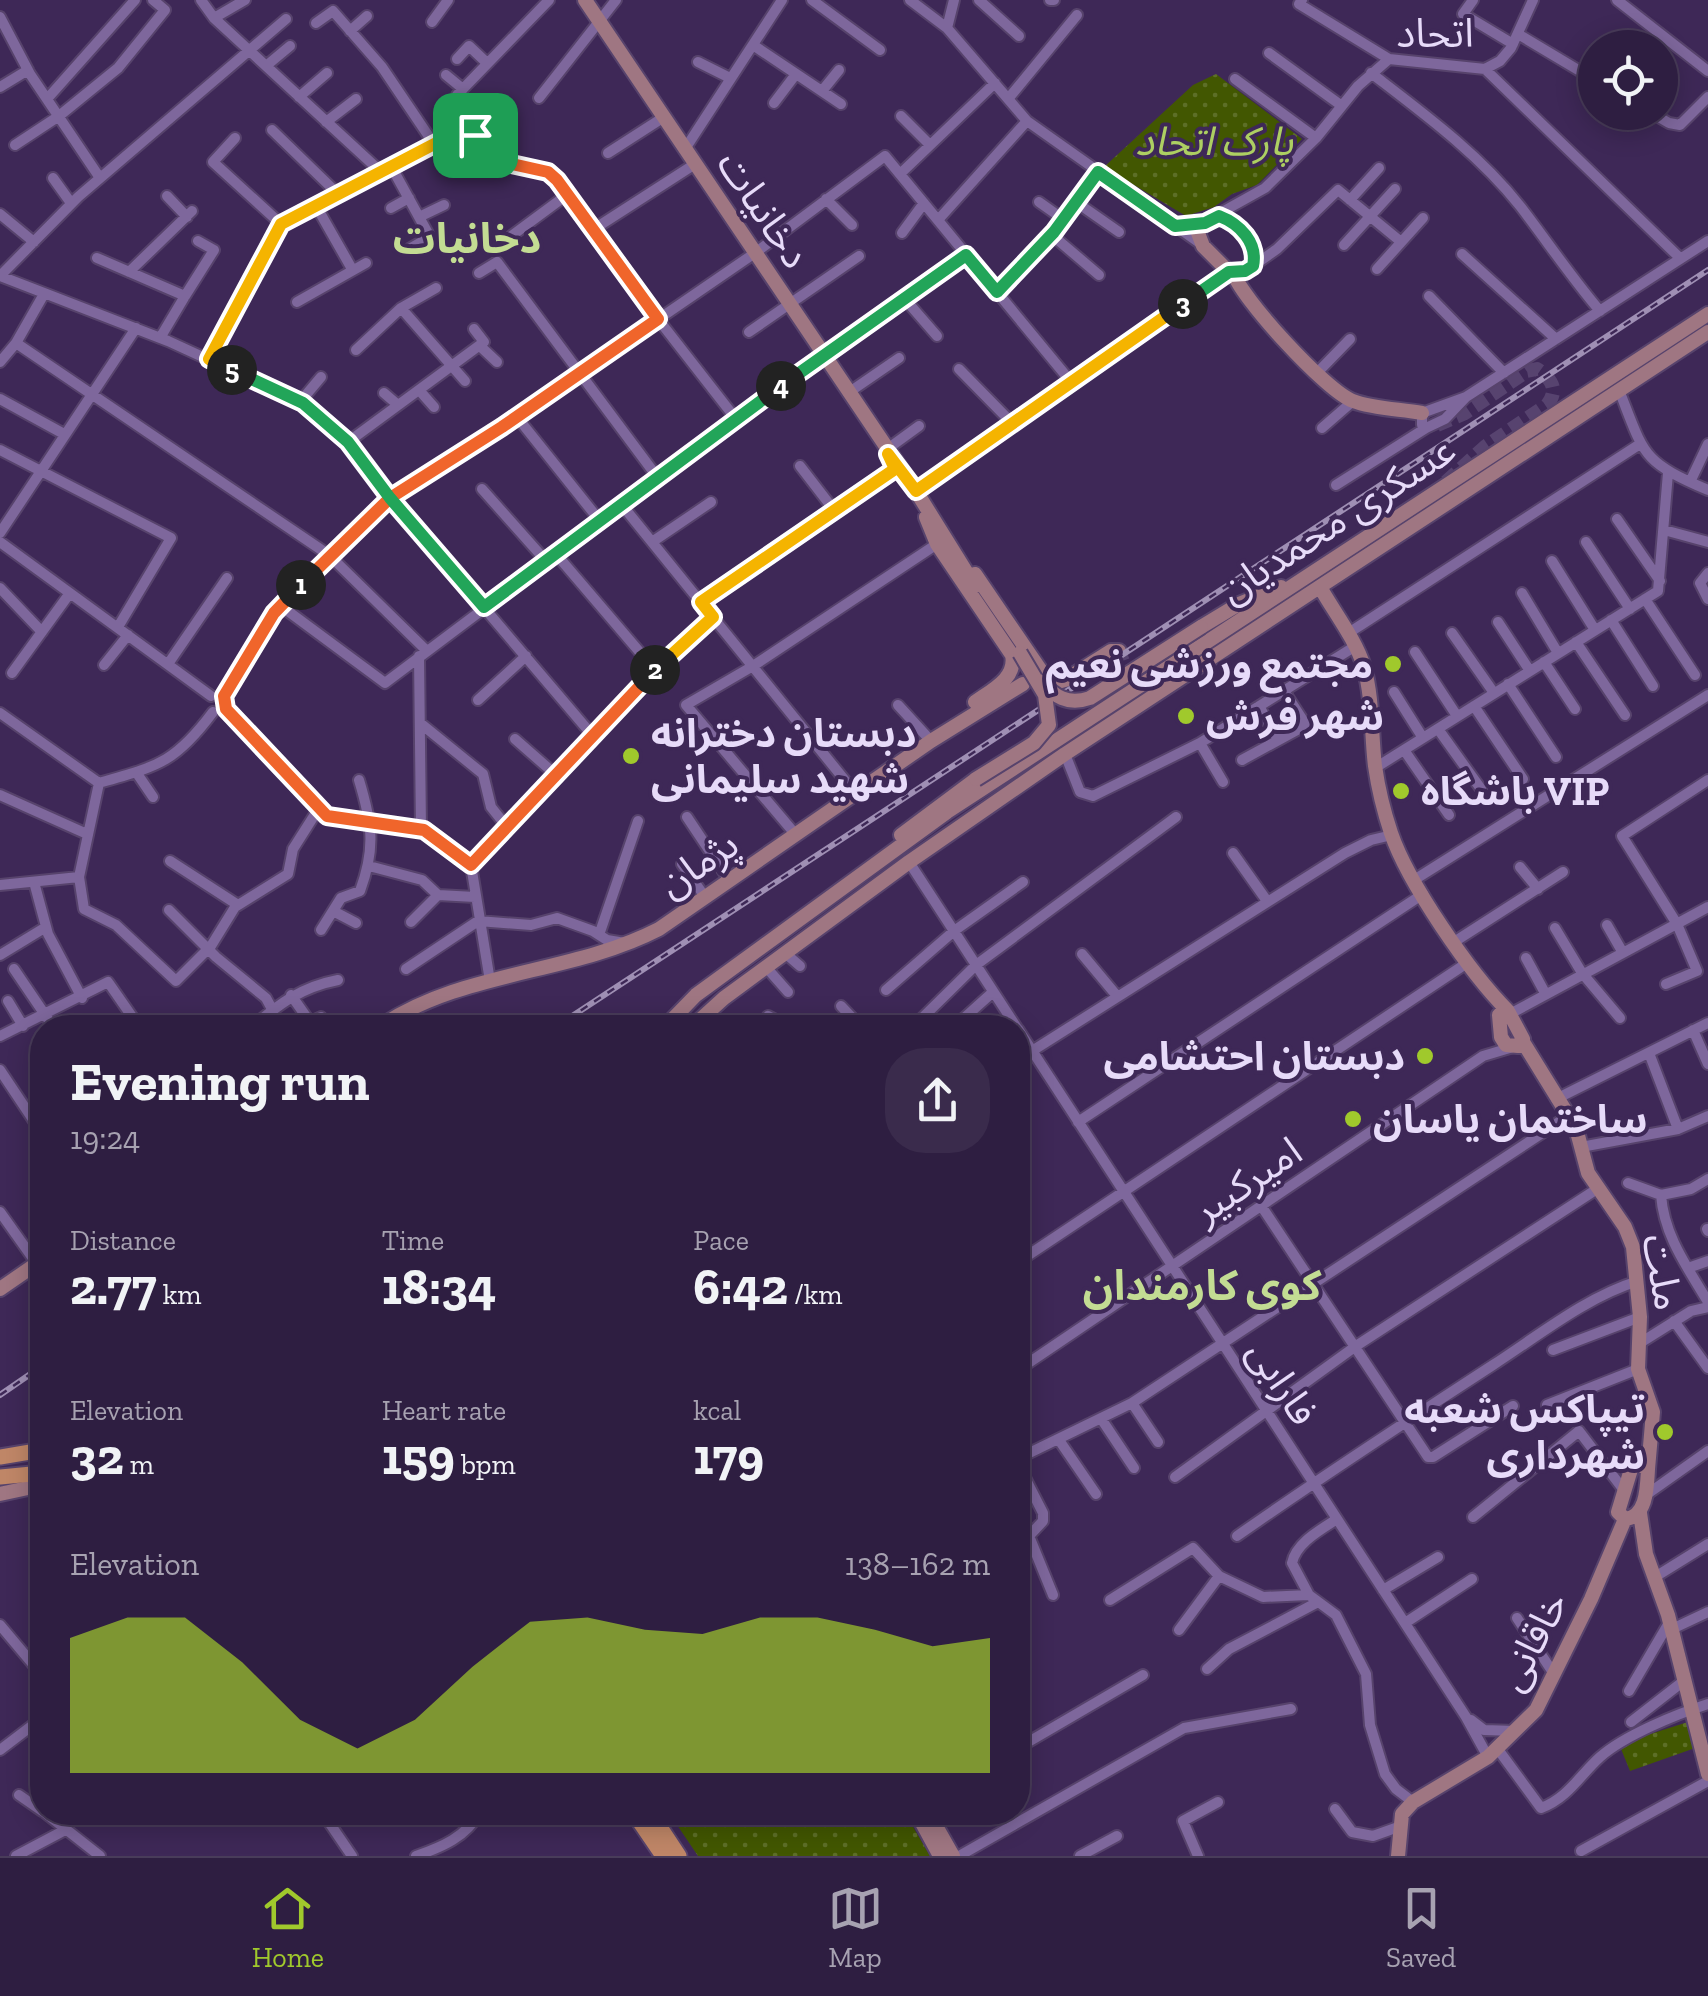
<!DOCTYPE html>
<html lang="en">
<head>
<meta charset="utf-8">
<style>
  body { margin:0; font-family:"Zilla Slab","Noto Sans Arabic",serif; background:#3a2b4c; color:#f1f3f6; height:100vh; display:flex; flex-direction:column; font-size:38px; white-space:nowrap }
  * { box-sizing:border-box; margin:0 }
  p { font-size:32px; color:#a7a2b1 }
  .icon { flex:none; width:55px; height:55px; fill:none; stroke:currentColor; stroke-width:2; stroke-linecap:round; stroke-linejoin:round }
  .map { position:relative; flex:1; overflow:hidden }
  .drawer { position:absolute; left:30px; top:1015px; width:1000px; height:810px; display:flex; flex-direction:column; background:#2e1e41; border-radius:40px; box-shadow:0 5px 25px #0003,0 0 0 2px #493c5a }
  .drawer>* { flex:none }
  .controls { position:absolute; left:1578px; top:30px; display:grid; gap:20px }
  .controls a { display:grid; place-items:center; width:100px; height:100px; border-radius:50%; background:#2e1e41; box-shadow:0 5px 25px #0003,0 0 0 2px #493c5a; font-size:50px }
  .pin { position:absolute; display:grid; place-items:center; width:85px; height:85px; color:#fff; margin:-42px; border-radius:20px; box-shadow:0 5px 15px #0006 }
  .km { position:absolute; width:50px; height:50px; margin:-25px; border-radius:50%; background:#222; color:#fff; font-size:28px; line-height:50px; text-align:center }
  .round { display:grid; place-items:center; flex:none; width:105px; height:105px; border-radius:40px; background:#3a2b4c }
  .summary { display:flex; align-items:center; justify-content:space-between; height:170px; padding:0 40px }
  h1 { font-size:55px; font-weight:700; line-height:75px }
  .metrics { display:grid; grid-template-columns:repeat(3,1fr); gap:15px; height:170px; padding:10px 40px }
  .metrics div { display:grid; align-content:center }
  .metrics b { font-size:50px; font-weight:700 }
  .metrics small { font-size:28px; font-weight:400 }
  .metrics p { font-size:28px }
  .chart { height:280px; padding:20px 40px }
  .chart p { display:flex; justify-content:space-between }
  .chart svg { width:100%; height:180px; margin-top:10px; fill:#a0c92c; opacity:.7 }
  .tabs { display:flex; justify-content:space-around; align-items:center; height:140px; border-top:2px solid #493c5a; background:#2e1e41; font-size:28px; color:#a7a2b1 }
  .tabs a { display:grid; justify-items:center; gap:5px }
  .tabs .on { color:#a0c92c }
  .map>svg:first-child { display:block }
</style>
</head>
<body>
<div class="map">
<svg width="1708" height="1856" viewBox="0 0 1708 1856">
  <defs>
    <pattern id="grass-dots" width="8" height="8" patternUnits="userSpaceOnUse" patternTransform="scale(2.5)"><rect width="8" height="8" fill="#425701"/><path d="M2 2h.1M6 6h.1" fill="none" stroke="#5d6f27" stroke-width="1.8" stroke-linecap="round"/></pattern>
  </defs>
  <rect width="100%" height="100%" fill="#3e2857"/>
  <path fill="url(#grass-dots)" d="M 1216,74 L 1302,139 L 1257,185 L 1232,194 L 1214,207 L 1186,216 L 1104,167 L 1193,85 Z
    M 1691,1721 L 1698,1747 L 1630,1771 L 1619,1744 Z
    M 669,1813 L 905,1813 L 930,1856 L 698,1856 Z"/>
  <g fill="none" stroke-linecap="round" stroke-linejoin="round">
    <path stroke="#57436f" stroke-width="14" stroke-dasharray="14 7" stroke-linecap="butt" d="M 1437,425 L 1465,413 L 1527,371 L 1537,369 C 1552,379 1559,390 1547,405 L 1486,446 L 1446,482
      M 1115,696 L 1123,691 L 1129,678 L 1119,651"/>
    <defs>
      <path id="street" d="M 201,0 L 214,18 L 380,171
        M 812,0 L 880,50
        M 910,0 L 947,28
        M 954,0 L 947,28 L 1027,121 L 1201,244
        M 979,0 L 1019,36
        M 1050,0 L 1054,0
        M 1302,0 L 1299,4 L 1389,59
        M 1473,0 L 1463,14 L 1513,44
        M 1617,0 L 1708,71
        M 0,17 L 30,74 L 100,178
        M 214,18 L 245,0
        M 286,19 L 78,197 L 0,276 L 168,341 L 303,403 L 348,442 L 390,497 L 593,736
        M 432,22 L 448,0
        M 316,23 L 333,11 L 382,67 L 434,144
        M 350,31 L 367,16
        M 1518,34 L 1595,80
        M 753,45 L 841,104
        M 1269,53 L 1342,106
        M 457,59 L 469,46 L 487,63
        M 698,62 L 730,78
        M 266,66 L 290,46
        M 1485,69 L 1680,258
        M 1371,73 C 1423,113 1479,154 1520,206 C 1547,241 1571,277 1600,311
        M 446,75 L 463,89
        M 1235,79 L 1316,138
        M 0,87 L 28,70
        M 822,91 L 839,70
        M 457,95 L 549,0
        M 299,97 L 327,73
        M 539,98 L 616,0
        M 47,99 L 135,0
        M 1008,99 L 1077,15
        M 774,103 L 796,74
        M 1650,112 L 1669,123 L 1680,125 L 1708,97
        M 901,116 L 930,145
        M 326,122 L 356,99
        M 272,130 L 337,193
        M 235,138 L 213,162 L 281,224
        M 15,145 L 59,116 L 118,68 L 165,10 L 153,0
        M 685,149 L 782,0
        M 608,153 L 664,117
        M 391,166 L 430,237 L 409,249
        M 900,174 L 995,83
        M 53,178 L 71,203
        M 167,196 L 187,217
        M 826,199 L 852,225
        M 1350,200 L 1379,168
        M 1039,202 L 1063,219
        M 1076,202 L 1119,232
        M 315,204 L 352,269
        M 391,208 L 409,198
        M 0,214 L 34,242
        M 419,217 L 444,205
        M 1213,217 L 1265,188 L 1316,138 L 1358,86 L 1389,59 L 1485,69 L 1500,61 L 1511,48 L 1533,0
        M 938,220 L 1027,121
        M 1175,226 L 1205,223
        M 594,229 L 695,164
        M 902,233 L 924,203
        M 1052,235 L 1099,275
        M 510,237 L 568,194
        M 1344,245 L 1395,189
        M 1462,254 L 1556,339
        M 97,258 L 185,296 L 160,338
        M 1253,266 L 1277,249 L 1338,190 L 1400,241
        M 1377,269 L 1423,218
        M 129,272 L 192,211
        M 479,273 L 497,262 L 658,478
        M 997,292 L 1054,232 L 1099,172
        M 185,296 L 214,250 L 198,241
        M 1429,296 L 1504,373
        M 904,298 L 937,336
        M 297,302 L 366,263
        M 401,308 L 465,381
        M 749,332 L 859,256
        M 16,343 L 329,555 L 427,651
        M 480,346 L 497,362
        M 356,350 L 401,308 L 436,288
        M 209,359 L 281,224 L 460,133 L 475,135 L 480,157 L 547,173 L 557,180 L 658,319 L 736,419
        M 0,362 L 16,343 L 44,294
        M 959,369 L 1013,424
        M 1316,374 L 1350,339
        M 419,390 L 434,407
        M 1619,390 C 1645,456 1641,461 1708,490
        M 384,393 L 398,405
        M 848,393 L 899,358
        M 1466,397 L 1422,413 L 1422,425 L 1426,428 L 1445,419 L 1466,397 L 1708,241
        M 0,399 L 64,434
        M 300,402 L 321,377
        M 517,417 L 600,521
        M 1322,428 L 1353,401
        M 348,442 L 484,342 L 474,329
        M 0,450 L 171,538 L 118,627
        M 886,450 L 919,426
        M 800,466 L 834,510
        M 1690,482 L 1708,444
        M 1336,485 L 1426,428
        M 482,489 L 546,561
        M 622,505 L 856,794
        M 1617,519 L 1660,581
        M 1664,530 L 1708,542
        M 0,533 L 136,328
        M 0,542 L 211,696
        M 652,542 L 711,502
        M 1586,542 L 1630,609
        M 556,554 L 655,670
        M 1552,561 L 1595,630
        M 1708,573 L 1700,583 L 1708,599
        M 0,588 L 42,632
        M 1522,593 L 1558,653
        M 1645,599 L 1695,675
        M 701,602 L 895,469
        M 281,606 L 385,683 L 736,419 L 966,255
        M 1611,620 L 1653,686
        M 1498,622 L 1530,671
        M 1452,633 L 1494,693
        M 1347,634 L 1640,444
        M 1576,642 L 1625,715
        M 1415,652 L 1457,716
        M 419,656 L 421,830
        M 1544,662 L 1575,709
        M 168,664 L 227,578
        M 104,665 L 128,635
        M 12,673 L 70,593
        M 1508,684 L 1556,757
        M 1394,692 L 1423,738
        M 224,696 L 274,613 L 390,497 L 501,427 L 755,253 L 885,156 L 1072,383
        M 478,700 L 526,656
        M 898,705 L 931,741
        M 1259,706 L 1278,740
        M 1474,706 L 1523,779
        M 226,709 L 327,816 L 424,830 L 471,865 L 490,981
        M 0,713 L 99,783 L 79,877 L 84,909 L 116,925 L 176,981 L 211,946 L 235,907 L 288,874 L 293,849 L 319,808
        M 420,723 L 483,774 L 491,807 L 507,827
        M 1438,729 L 1481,789
        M 515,739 L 556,775
        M 1200,743 L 1223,782
        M 1404,750 L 1449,815
        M 1065,754 L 1080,792 L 1093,796 L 1200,743 L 1354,647
        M 1242,760 L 1306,725 L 1284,691
        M 1375,768 L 1658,591 L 1668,473
        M 136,772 L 153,797
        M 99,783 C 158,766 175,763 213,712
        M 0,795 L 87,834
        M 687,817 L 729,880
        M 796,835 L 686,705 L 753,666 L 937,544
        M 1233,853 L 1267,901
        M 170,861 L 238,905
        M 909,862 L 1017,1028
        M 682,864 L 705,897
        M 471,865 L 655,670 L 713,617
        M 369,866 L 422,880 L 438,895 L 475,897
        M 1520,867 L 1538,889
        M 1414,880 L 1708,695
        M 34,882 L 48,934 L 82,998
        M 0,885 L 79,877
        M 169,910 L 216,957 L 266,998 L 272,1009
        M 333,911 L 356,923
        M 411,922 L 438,895
        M 1607,925 L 1623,953
        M 1555,928 L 1582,973 L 1620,1018
        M 321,930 L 341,898 L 360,891 C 376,848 372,823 359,780
        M 599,935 L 638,821
        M 1454,942 L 1563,872
        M 785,953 L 800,966
        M 1082,954 L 1117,996
        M 0,955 L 46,927
        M 1526,958 L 1545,993
        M 766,967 L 788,992
        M 14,969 L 54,1028
        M 406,969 L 478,921 L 531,925 L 557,918 L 593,931 L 607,940 L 625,943
        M 1666,984 L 1697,971 L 1677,924 L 1622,836 L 1708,780
        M 886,990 L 954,931 L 1023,882
        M 291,995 L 310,1022 L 321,1017
        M 8,1001 L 23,1026
        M 841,1006 L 862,1028
        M 1510,1014 L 1708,907
        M 219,1020 L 227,1028
        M 251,1028 C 279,1004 301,987 338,980
        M 759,1028 L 768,1016 L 781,1023
        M 912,1028 L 976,965 L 1176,817
        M 953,1028 L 993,992
        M 1018,1029 L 1466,1717 L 1488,1757
        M 1693,1030 L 1708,1064
        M 0,1036 L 108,982 L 140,1028
        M 1032,1051 L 1345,853 L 1371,840 L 1392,835
        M 1649,1053 L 1678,1129
        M 0,1070 L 42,1133
        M 1556,1099 L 1708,1023
        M 1078,1122 L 1423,894
        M 1581,1147 L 1678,1129 L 1708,1116
        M 1628,1183 L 1661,1195 C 1664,1236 1688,1268 1708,1302
        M 1661,1195 L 1691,1189 L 1708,1179
        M 1262,1207 L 1428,1457 L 1433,1457 L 1513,1406
        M 0,1212 L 37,1264
        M 1707,1229 L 1708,1231
        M 1018,1262 L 1467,963
        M 1688,1268 L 1708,1261
        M 1674,1321 L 1708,1368
        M 1640,1343 L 1691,1311 L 1708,1307
        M 1553,1350 L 1640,1317
        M 1018,1370 L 1483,1056 L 1513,1047
        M 1132,1403 L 1158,1442
        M 1547,1405 L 1638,1369
        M 1102,1420 L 1134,1468
        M 1059,1440 L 1096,1494
        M 1018,1464 L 1021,1457 L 1132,1403 L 1568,1116
        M 1018,1464 L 1043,1513 L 1043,1521 L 1029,1536 L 1053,1595
        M 1175,1477 L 1356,1346 L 1597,1189
        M 1646,1495 L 1708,1451
        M 1473,1517 L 1579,1431 L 1623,1489
        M 1337,1519 C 1320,1530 1296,1543 1292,1563 L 1309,1595 L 1336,1615 L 1366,1674 L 1370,1725 L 1385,1774 L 1396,1789 L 1413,1802
        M 1237,1536 C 1321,1477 1407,1421 1493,1365 C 1538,1336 1586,1297 1638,1281
        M 1655,1577 L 1708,1544
        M 1383,1590 L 1438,1557
        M 1110,1600 L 1193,1548 L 1219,1576 L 1263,1597 L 1309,1595
        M 1517,1618 L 1554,1674
        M 1405,1623 L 1472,1579
        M 0,1625 L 42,1675
        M 1672,1629 L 1708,1612
        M 1179,1630 L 1219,1576
        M 1207,1669 L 1229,1649 L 1318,1602
        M 1629,1691 L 1670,1621
        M 1471,1720 L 1484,1730 L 1515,1731
        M 1631,1722 L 1685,1680
        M 1018,1748 L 1143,1675
        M 1497,1748 L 1541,1808 C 1568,1798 1580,1775 1600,1757 C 1625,1735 1677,1714 1708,1704
        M 0,1750 L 42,1718
        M 19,1795 L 42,1811
        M 1335,1809 L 1352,1832 L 1373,1836 L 1401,1826
        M 44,1812 L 100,1856
        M 322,1812 L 352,1856
        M 1581,1851 L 1708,1781
        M 16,1856 L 67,1829
        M 416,1856 C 442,1847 466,1837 480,1812
        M 959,1856 L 1184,1728 L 1291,1709
        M 1080,1856 L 1117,1836
        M 1198,1856 L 1183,1821 L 1218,1802"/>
      <path id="secondary" d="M 585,0 L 916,491 L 975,586
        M 1213,217 C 1237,219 1259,242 1253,266 L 1245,271 L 1229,272 L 1203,246 L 1198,233 L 1203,224 Z
        M 1233,272 C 1240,297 1327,392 1353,401 C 1374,409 1400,409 1422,413
        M 916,491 L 1229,272
        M 926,517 L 937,544 L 1012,655 C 1017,678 992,690 975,702
        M 975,574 L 1050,684 L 1065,680 L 1111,651 L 1119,651
        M 1320,587 C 1334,612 1356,640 1364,667 C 1373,699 1371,733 1375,766 C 1378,787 1384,812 1391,833 C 1408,883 1470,973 1508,1011
        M 1201,627 L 1239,604 L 1281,587
        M 901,835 L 976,779
        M 1504,1011 L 1508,1011 L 1523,1039 L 1518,1046 L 1506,1045 L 1501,1037 L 1499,1015 Z
        M 378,1028 C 462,970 570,975 659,929 L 931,741 L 1023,684
        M 664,1028 L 696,995 L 947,812 L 1708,314
        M 691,1028 L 724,998 L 909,862 L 1065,754 L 1708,332
        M 1523,1042 L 1576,1128 L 1588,1173 L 1625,1227 L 1633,1247 L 1640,1317 L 1638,1369 L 1653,1412 L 1648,1469
        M 0,1289 L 42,1260
        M 1637,1463 L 1648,1469 C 1647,1487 1647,1517 1625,1519 L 1618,1512 L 1632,1466 Z
        M 0,1494 L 42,1485
        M 1640,1513 L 1646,1554 L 1668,1615 L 1708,1774
        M 916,1812 L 940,1856
        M 928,1812 L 953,1856
        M 1398,1856 L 1402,1814 L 1413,1802 L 1488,1757 L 1536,1710 L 1591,1599 L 1625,1519"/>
      <path id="primary" d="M 0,1457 L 42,1450
        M 0,1477 L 42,1473
        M 633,1812 L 663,1856
        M 650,1812 L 679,1856"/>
    </defs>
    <use href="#street" stroke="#57436c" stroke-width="14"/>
    <use href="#secondary" stroke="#57436c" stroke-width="18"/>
    <use href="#primary" stroke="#57436c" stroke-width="19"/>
    <use href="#street" stroke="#7e679c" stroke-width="10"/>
    <use href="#secondary" stroke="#9f7682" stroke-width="14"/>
    <use href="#primary" stroke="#bf8667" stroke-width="15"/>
    <defs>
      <path id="rail" d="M 554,1028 L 1708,270
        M 0,1395 L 42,1366"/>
    </defs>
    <use href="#rail" stroke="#9f8fb4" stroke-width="6"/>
    <use href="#rail" stroke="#3e2857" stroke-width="2.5" stroke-dasharray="8" stroke-linecap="butt"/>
    <defs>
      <path id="secondary-bridge" d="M 1039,681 C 1055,696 1067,706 1090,698 L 1201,627
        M 976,779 L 1034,743 L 1049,725 L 1045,695 L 1020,653"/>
    </defs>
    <use href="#secondary-bridge" stroke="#57436c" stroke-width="18" stroke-linecap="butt"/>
    <use href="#secondary-bridge" stroke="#9f7682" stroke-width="14"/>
  </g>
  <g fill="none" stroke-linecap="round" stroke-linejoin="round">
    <defs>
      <path id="split-1" d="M 301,585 L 390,498 L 502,427 L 658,319 L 557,180 L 548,172 L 480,157 L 475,135"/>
      <path id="split-2" d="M 301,585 L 274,613 L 224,696 L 226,709 L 327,816 L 424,830 L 471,865 L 655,670"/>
      <path id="split-3" d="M 655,670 L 713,617 L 701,602 L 895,469 L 888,454 L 916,491 L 1183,304"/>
      <path id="split-4" d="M 781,386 L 966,255 L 997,292 L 1054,232 L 1098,172 L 1175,226 L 1205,223 L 1219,216 C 1240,224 1258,243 1253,266 L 1245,271 L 1229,272 L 1183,304"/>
      <path id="split-5" d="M 232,370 L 303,403 L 348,442 L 390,498 L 484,607 L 781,386"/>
      <path id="split-6" d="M 232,370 L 209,359 L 281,224 L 442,140 L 460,133 L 475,135"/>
    </defs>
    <use href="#split-1" stroke="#fff" stroke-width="20"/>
    <use href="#split-2" stroke="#fff" stroke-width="20"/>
    <use href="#split-3" stroke="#fff" stroke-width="20"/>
    <use href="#split-4" stroke="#fff" stroke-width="20"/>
    <use href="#split-5" stroke="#fff" stroke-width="20"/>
    <use href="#split-6" stroke="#fff" stroke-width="20"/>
    <use href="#split-1" stroke="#f0652b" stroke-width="12"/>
    <use href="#split-2" stroke="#f0652b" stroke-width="12"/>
    <use href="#split-3" stroke="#f5b400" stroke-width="12"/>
    <use href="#split-4" stroke="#22a559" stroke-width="12"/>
    <use href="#split-5" stroke="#22a559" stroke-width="12"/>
    <use href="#split-6" stroke="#f5b400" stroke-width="12"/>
  </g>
  <g fill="#a0c92c" stroke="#3e2857" stroke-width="4">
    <circle cx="1393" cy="664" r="10"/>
    <circle cx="1186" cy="716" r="10"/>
    <circle cx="631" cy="756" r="10"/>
    <circle cx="1401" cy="791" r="10"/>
    <circle cx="1425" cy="1056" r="10"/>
    <circle cx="1353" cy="1119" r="10"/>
    <circle cx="1665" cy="1432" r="10"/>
  </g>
  <g text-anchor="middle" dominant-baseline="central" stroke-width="8" stroke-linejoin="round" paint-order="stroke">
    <g font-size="40" fill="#e7dbf9" stroke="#3e2857">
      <text x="1435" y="33">اتحاد</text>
      <text transform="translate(764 209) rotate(56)">دخانیات</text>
      <text transform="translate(1337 519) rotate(-33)">عسکری محمدیان</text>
      <text transform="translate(698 863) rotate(-34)">پژمان</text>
      <text transform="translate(1247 1180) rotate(-34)">امیرکبیر</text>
      <text transform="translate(1663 1272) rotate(80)">ملت</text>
      <text transform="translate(1283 1382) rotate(57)">فارابی</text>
      <text transform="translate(1532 1641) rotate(-62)">خاقانی</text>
    </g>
    <g font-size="40" font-style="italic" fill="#adcf62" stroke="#3e2857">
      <text x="1214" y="141">پارک اتحاد</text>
    </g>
    <g font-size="40" font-weight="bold" fill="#e7dbf9" stroke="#3e2857" text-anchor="start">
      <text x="1373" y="664" text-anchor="end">مجتمع ورزشی نعیم</text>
      <text x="1206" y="716">شهر فرش</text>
      <text x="651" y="733">دبستان دخترانه<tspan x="651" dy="46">شهید سلیمانی</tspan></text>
      <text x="1421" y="791">باشگاه VIP</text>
      <text x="1405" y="1056" text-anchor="end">دبستان احتشامی</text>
      <text x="1373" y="1119">ساختمان یاسان</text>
      <text x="1645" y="1409" text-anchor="end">تیپاکس شعبه<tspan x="1645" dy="46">شهرداری</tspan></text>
    </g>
    <g font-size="42" font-weight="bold" fill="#c3dc93" stroke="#3e2857">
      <text x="467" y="238">دخانیات</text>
      <text x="1202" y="1285">کوی کارمندان</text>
    </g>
  </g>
</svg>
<div class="controls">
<a><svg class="icon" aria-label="locate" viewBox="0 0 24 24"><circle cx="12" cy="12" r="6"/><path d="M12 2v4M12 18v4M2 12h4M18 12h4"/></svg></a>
</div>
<div class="pin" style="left:475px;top:135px;background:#1e9e55"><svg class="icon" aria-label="arrive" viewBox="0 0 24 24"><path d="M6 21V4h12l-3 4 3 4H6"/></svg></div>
<b class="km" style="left:301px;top:585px">1</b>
<b class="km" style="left:655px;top:670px">2</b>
<b class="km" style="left:1183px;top:304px">3</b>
<b class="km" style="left:781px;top:386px">4</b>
<b class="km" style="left:232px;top:370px">5</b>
<section class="drawer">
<div class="summary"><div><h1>Evening run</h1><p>19:24</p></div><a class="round"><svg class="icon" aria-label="share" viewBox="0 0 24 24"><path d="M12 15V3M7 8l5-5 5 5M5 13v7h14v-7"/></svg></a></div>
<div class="metrics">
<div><p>Distance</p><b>2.77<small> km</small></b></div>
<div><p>Time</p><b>18:34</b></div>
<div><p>Pace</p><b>6:42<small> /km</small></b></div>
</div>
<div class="metrics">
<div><p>Elevation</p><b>32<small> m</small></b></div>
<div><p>Heart rate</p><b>159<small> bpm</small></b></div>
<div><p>kcal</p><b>179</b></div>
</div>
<div class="chart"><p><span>Elevation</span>138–162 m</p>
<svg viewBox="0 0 160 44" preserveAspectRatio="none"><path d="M0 44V11L10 6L20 6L30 17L40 31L50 38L60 31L70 18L80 7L90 6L100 9L110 10L120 6L130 6L140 9L150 13L160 11V44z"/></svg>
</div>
</section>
</div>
<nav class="tabs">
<a class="on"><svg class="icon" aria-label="home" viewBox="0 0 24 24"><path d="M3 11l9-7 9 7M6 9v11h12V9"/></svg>Home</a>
<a><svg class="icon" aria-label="map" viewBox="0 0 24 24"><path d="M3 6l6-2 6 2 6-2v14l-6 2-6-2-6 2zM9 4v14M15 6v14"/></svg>Map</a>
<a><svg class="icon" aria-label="saved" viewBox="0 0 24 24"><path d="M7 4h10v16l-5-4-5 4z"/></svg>Saved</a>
</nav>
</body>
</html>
